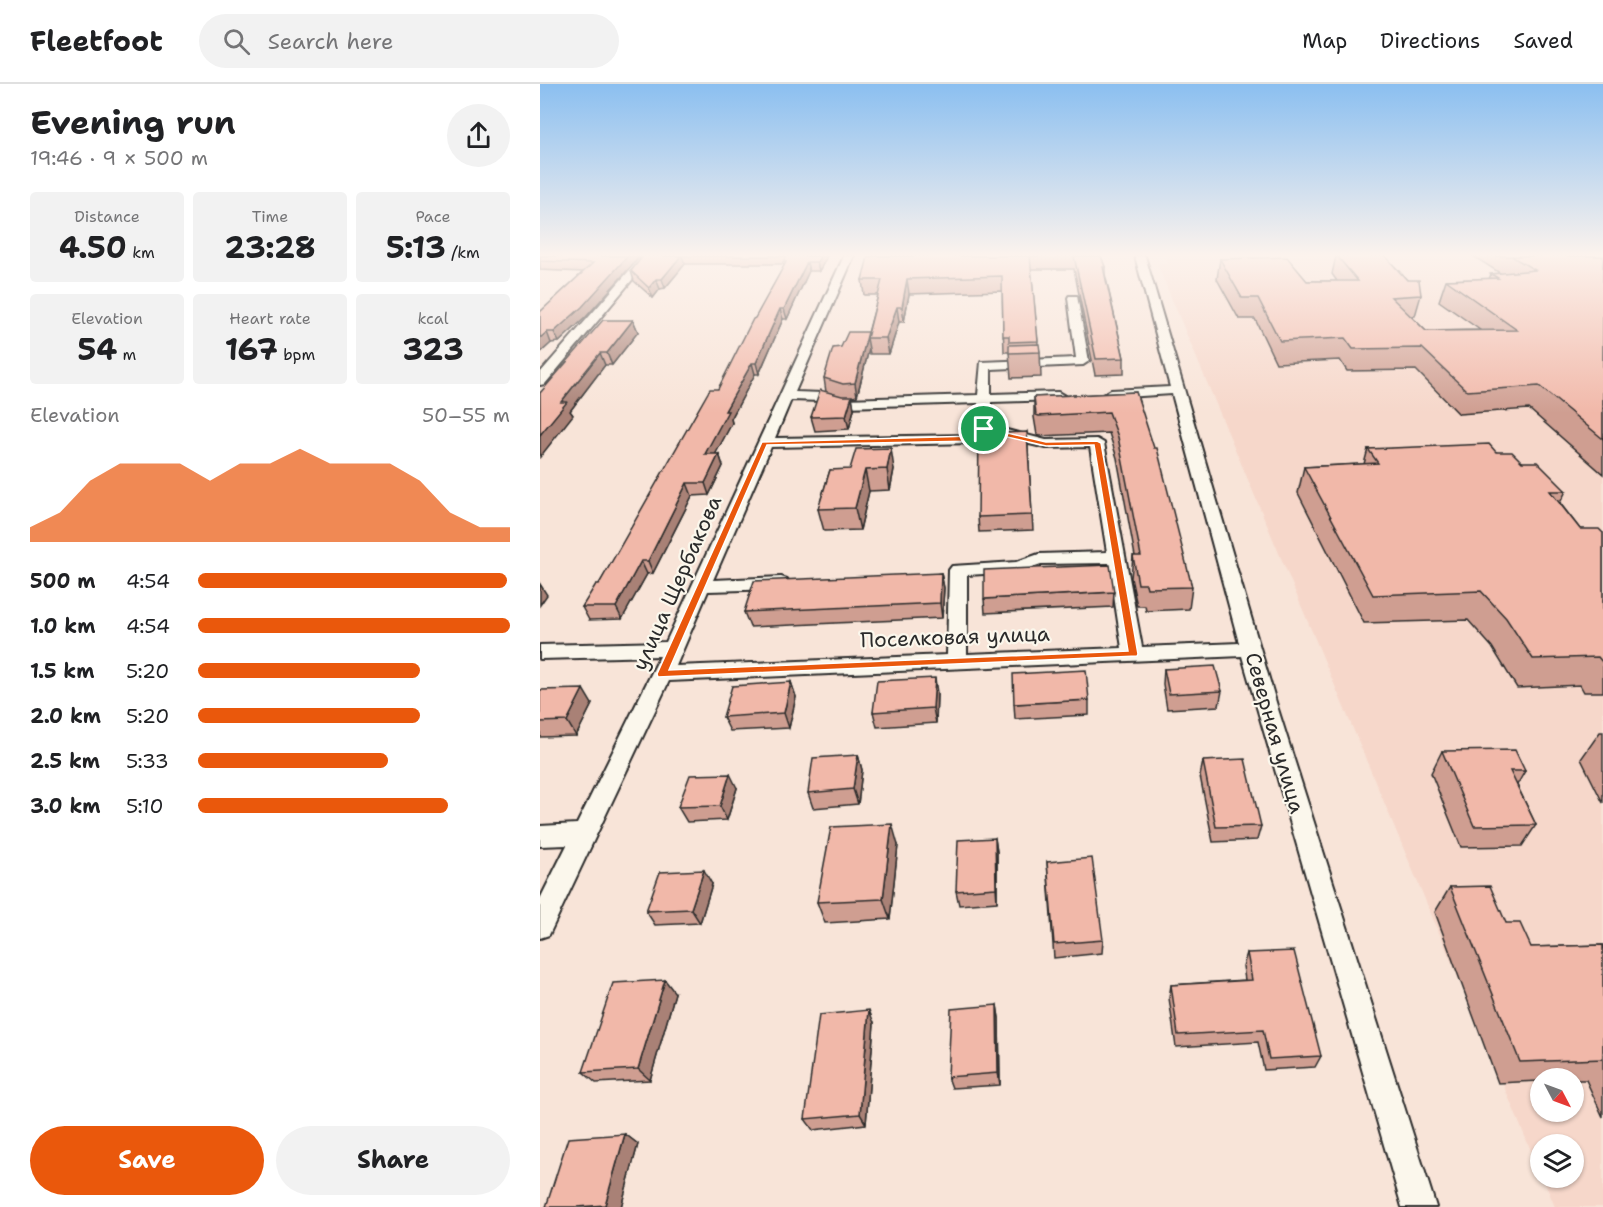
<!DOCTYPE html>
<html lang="en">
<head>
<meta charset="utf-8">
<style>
  body { margin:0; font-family:"Shantell Sans",sans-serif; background:#f2f2f2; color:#202124; height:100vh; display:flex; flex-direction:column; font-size:22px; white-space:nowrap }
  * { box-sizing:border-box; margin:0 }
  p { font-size:20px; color:#757577 }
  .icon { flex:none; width:33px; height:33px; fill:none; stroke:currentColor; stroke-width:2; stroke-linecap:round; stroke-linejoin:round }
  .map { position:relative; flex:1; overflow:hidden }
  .side { display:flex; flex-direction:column; background:#fff; width:540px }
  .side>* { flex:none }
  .needle { width:39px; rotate:131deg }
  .controls { position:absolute; left:990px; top:984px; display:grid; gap:12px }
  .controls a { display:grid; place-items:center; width:54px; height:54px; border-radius:50%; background:#fff; box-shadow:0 2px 4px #0004; font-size:30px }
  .pin { position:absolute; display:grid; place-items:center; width:51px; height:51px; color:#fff; margin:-26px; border:3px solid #fff; border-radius:50%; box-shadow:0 2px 6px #0007 }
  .round { display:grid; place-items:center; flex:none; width:63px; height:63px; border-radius:32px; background:#f2f2f2 }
  .summary { display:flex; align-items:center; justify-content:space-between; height:102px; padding:0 30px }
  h1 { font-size:33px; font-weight:700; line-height:45px }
  .figures { display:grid; grid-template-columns:repeat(3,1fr); gap:9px; height:102px; padding:6px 30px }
  .figures div { display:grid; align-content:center; border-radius:6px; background:#f2f2f2; text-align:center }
  .figures b { font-size:30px; font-weight:700 }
  .figures small { font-size:16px; font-weight:400 }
  .figures p { font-size:16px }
  .chart { height:168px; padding:12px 30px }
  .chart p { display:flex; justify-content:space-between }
  .chart svg { width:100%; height:108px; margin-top:6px; fill:#ea580c; opacity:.7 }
  .action { display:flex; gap:12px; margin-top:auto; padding:12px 30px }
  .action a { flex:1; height:69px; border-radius:36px; background:#ea580c; color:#fff; font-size:24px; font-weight:700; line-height:69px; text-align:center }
  .action a+a { background:#f2f2f2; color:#202124 }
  ul { padding:0 30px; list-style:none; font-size:20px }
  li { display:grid; grid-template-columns:96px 72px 1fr; align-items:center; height:45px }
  li i { height:15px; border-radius:8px; background:#ea580c }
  header { display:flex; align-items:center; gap:36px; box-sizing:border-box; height:84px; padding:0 30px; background:#fff; border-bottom:2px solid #e0e0e0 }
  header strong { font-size:28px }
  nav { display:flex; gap:33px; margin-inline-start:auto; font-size:21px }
  .search { width:420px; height:54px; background:#f2f2f2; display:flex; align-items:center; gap:15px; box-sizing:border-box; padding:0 21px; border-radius:33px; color:#757577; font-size:22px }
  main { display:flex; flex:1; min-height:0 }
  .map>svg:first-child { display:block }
</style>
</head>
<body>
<header>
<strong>Fleetfoot</strong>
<div class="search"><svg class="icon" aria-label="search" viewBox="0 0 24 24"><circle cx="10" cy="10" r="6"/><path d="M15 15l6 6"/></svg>Search here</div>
<nav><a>Map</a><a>Directions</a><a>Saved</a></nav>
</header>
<main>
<section class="side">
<div class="summary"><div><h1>Evening run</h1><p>19:46 · 9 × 500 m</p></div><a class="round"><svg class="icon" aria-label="share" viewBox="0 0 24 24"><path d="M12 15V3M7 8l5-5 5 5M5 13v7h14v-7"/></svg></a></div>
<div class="figures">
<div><p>Distance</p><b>4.50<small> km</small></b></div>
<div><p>Time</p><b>23:28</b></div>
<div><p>Pace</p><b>5:13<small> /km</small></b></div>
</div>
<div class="figures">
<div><p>Elevation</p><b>54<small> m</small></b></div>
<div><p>Heart rate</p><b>167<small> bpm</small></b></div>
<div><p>kcal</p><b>323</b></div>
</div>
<div class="chart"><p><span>Elevation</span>50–55 m</p>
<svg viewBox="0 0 160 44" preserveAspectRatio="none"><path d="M0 44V38L10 32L20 19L30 12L40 12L50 12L60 19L70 12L80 12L90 6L100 12L110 12L120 12L130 19L140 32L150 38L160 38V44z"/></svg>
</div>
<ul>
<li><b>500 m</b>4:54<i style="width:99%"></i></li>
<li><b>1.0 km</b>4:54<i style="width:100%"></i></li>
<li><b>1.5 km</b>5:20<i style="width:71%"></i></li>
<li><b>2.0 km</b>5:20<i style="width:71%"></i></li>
<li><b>2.5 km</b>5:33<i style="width:61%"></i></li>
<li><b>3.0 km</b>5:10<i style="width:80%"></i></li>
</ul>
<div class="action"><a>Save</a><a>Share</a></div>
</section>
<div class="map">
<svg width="1063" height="1123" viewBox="0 0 1063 1123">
  <rect width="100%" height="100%" fill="#f8e4d8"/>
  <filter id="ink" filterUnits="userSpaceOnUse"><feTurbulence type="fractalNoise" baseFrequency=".0167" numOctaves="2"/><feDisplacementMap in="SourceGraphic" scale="12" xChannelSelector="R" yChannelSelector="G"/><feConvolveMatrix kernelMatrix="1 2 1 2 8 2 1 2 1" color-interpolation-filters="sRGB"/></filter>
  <g filter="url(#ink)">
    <path fill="#f6d7ca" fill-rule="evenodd" d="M 626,172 L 1063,172 L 1063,1123 L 1015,1123 L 1003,1094 L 1034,1094 L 1034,1060 L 1000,1060 L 1000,1088 L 617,180 L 627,179 ZM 1000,994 L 1034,994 L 1034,1028 L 1000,1028 Z"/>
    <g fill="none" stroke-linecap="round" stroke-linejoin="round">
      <defs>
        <path id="minor" d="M 102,172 L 112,172 L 5,300 L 0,301 L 0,289 Z
          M 304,172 L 314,172 L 255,308 L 283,309 L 305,315 L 438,311 L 441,278 L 536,274 L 528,214 L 529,212 L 537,212 L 549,277 L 543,281 L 451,285 L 451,310 L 518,308 L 525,312 L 518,316 L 451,318 L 451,342 L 506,356 L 557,355 L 564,359 L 602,563 L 699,559 L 632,310 L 571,314 L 564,310 L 571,306 L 630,303 L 595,172 L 605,172 L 738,625 L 896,1123 L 862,1123 L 702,572 L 129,597 L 9,851 L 0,854 L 0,815 L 27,761 L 0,762 L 0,742 L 37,740 L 120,572 L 0,575 L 0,561 L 126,558 ZM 251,316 L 282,317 L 305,323 L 438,319 L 437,345 L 432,351 L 235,354 ZM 447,350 L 506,364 L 550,363 L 567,468 L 499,470 L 476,478 L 412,482 L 409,486 L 407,571 L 136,582 L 168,507 L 241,505 L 247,503 L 250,499 L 247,495 L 241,493 L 173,496 L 231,363 L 436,359 L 441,358 ZM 569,479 L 582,564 L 427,570 L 427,491 L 478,488 L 501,480 Z"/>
      </defs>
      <use href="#minor" stroke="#2b2b2b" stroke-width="4"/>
      <use href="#minor" fill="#fbf7ec" fill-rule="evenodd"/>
    </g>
    <path fill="#cf9e91" stroke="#2b2b2b" stroke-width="1.5" d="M 0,172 L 100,172 L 46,233 L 19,258 L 11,259 L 0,269 L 0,228 L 43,188 L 0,186 Z
      M 103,172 L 287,172 L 279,187 L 269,187 L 247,235 L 243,235 L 219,290 L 215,290 L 191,335 L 192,339 L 175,370 L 179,370 L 183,382 L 169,411 L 152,412 L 113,489 L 107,490 L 82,535 L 49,536 L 42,523 L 59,500 L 178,305 L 244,182 L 243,180 L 145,180 L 125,204 L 120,205 L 113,214 L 94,197 L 91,187 Z
      M 335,172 L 561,172 L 565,183 L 565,190 L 584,274 L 584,290 L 555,291 L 534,185 L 491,185 L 498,260 L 500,268 L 501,293 L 471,294 L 469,268 L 464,268 L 462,207 L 369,210 L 364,238 L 359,238 L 349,270 L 330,270 L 329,265 L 317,312 L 312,313 L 314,325 L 309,345 L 275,347 L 271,333 L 286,308 L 284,294 L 301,263 L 328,249 L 338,211 L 324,211 L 322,196 Z
      M 796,172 L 845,172 L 881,211 L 875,232 L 871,232 L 886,247 L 940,246 L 899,217 L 906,196 L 949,195 L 951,190 L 960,189 L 933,172 L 1063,172 L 1063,390 L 989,325 L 919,330 L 876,286 L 807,287 L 800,276 L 736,279 L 715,235 L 699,235 L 677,195 L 680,175 L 767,197 L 797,197 L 792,190 Z
      M 93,236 L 98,248 L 72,281 L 65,281 L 30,327 L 33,331 L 0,309 Z
      M 596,308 L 652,503 L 649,525 L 606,527 L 605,522 L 597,522 L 591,494 L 593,472 L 595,472 L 577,374 L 569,349 L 500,352 L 497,351 L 494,333 L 494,313 Z
      M 487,348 L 493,446 L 439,448 L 438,433 Z
      M 828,365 L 956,368 L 982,378 L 1026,407 L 1020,419 L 1040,445 L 1063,449 L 1063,608 L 1044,608 L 1040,601 L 977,604 L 952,563 L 928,536 L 824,539 L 758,409 L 764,383 L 824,380 Z
      M 354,385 L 350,406 L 329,407 L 320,446 L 284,447 L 278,425 L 290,386 Z
      M 401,489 L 404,504 L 402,534 L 210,543 L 204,528 Z
      M 574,508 L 573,523 L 445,529 L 444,515 Z
      M 624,585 L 682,607 L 679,622 L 627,625 L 623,600 Z
      M 251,598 L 256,613 L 249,644 L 190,647 L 183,633 Z
      M 0,606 L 52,620 L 36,652 L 0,653 Z
      M 397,609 L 396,639 L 337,643 L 333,628 Z
      M 549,616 L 549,631 L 475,635 L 474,620 Z
      M 1060,648 L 1063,648 L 1063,719 L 1041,675 Z
      M 902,667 L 985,687 L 977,701 L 996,741 L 982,762 L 921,763 L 891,689 Z
      M 318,671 L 322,686 L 318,720 L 273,724 L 268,709 Z
      M 663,677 L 721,742 L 717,756 L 673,758 L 660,692 Z
      M 197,704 L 187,736 L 147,738 L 138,723 Z
      M 455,754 L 457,768 L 457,818 L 419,821 L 416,807 Z
      M 358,761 L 350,835 L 285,839 L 277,818 Z
      M 507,778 L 563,856 L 562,869 L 514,874 Z
      M 172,800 L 160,839 L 115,841 L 106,827 Z
      M 910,803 L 966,839 L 991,863 L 1063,861 L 1063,1033 L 1046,996 L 1034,996 L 1034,994 L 1000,994 L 1000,997 L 958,999 L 895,828 Z
      M 707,869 L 781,972 L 775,983 L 724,986 L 718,958 L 636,963 L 629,914 L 631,901 L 705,896 L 703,882 Z
      M 135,909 L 110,996 L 56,999 L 43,988 Z
      M 457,921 L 459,934 L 460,1001 L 412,1004 L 408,993 Z
      M 334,939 L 326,1040 L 273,1046 L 265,1035 Z
      M 85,1050 L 98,1060 L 81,1123 L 6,1123 Z"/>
    <path fill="#a98176" stroke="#2b2b2b" stroke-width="1.5" d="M 88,172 L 100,172 L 46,233 L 19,258 L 14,248 Z
      M 141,172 L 142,172 L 145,180 L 125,204 L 122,195 Z
      M 280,172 L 287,172 L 279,187 L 277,178 Z
      M 267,178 L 269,187 L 247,235 L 244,225 Z
      M 116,195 L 120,205 L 113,214 L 109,204 Z
      M 367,195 L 369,210 L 364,238 L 362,223 Z
      M 357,223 L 359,238 L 349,270 L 346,254 Z
      M 240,225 L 243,235 L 219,290 L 216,279 Z
      M 93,236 L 98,248 L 72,281 L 67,269 Z
      M 7,248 L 11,259 L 0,269 L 0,254 Z
      M 328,248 L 327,254 L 329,265 L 317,312 L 315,299 Z
      M 60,269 L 65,281 L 30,327 L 33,331 L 0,373 L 0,351 L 21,318 Z
      M 212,279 L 215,290 L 191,335 L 192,339 L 169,382 L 165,370 L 185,327 Z
      M 312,312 L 314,325 L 309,345 L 306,332 Z
      M 351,364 L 354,385 L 350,406 L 347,385 Z
      M 179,370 L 183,382 L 169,411 L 165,399 Z
      M 325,386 L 329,407 L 320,446 L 315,424 Z
      M 147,399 L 152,412 L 113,489 L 108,477 Z
      M 101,477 L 107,490 L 82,535 L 76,523 Z
      M 401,489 L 404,504 L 402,534 L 400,519 Z
      M 0,500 L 7,511 L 0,521 Z
      M 395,594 L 397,609 L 396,639 L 393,624 Z
      M 251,598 L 256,613 L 249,644 L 244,629 Z
      M 43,605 L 52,620 L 36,652 L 27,637 Z
      M 318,671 L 322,686 L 318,720 L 313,705 Z
      M 190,690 L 197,704 L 187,736 L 180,722 Z
      M 352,740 L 358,761 L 350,835 L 343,815 Z
      M 455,754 L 457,768 L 457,818 L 456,804 Z
      M 164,786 L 172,800 L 160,839 L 151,825 Z
      M 125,896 L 135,909 L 110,996 L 98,985 Z
      M 457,921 L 459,934 L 460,1001 L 458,989 Z
      M 329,926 L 334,939 L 326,1040 L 320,1030 Z
      M 85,1050 L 98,1060 L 81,1123 L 69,1123 L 65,1121 Z"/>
    <path fill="#f1b8a9" stroke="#2b2b2b" stroke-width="1.5" d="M 0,172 L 88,172 L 42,223 L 14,248 L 7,248 L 0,254 L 0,228 L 53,179 L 0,177 Z
      M 103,172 L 141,172 L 122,195 L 116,195 L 109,204 L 91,187 Z
      M 247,172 L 280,172 L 277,178 L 267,178 L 244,225 L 240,225 L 216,279 L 212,279 L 185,327 L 188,327 L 165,370 L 179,370 L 165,399 L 147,399 L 108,477 L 101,477 L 76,523 L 42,523 L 56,500 L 59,500 L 170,305 L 178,305 L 213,235 L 215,234 L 246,178 L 243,178 Z
      M 335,172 L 490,172 L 498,257 L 469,258 L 469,252 L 463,252 L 462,192 L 367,195 L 362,223 L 357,223 L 346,254 L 327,254 L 342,196 L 322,196 L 328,173 Z
      M 534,172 L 561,172 L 565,183 L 563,183 L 584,274 L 556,275 Z
      M 797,172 L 845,172 L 867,196 L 879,196 L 881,211 L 851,213 L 886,247 L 977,246 L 906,196 L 958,194 L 951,190 L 995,186 L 971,172 L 1063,172 L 1063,355 L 999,302 L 927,307 L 882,264 L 813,265 L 805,254 L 740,257 L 718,214 L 702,214 L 680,175 L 747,173 L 767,197 L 818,197 Z
      M 63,236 L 93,236 L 67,269 L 60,269 L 21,318 L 27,318 L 0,351 L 0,309 Z
      M 308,248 L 328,248 L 315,299 L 303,300 L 284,294 L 293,264 L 301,263 Z
      M 499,260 L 500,268 L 469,269 L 469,261 Z
      M 280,306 L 302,312 L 312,312 L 306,332 L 271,333 Z
      M 596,308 L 614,364 L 617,364 L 652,503 L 607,504 L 606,500 L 598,500 L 593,472 L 601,472 L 578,353 L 569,328 L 499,332 L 496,331 L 494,313 Z
      M 487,348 L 492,431 L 438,433 L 439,350 Z
      M 949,360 L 956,368 L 972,368 L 982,378 L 997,378 L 1026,407 L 1010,407 L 1040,445 L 1059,445 L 1063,449 L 1063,579 L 1058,573 L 993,575 L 966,534 L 941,507 L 833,511 L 764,383 L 838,379 L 828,365 Z
      M 351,364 L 347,385 L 325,386 L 315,424 L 278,425 L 290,386 L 310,385 L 316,365 Z
      M 570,481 L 574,508 L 444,515 L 444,486 Z
      M 401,489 L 400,519 L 204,528 L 214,497 Z
      M 675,582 L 682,607 L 629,610 L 624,585 Z
      M 546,586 L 549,616 L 474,620 L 473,590 Z
      M 395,594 L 393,624 L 333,628 L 337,597 Z
      M 251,598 L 244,629 L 183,633 L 192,602 Z
      M 43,605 L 27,637 L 0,638 L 0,606 Z
      M 975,666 L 985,687 L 970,687 L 996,741 L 934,742 L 902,667 Z
      M 318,671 L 313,705 L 268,709 L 273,674 Z
      M 705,675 L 721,742 L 676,743 L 663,677 Z
      M 190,690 L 180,722 L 138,723 L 150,691 Z
      M 352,740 L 343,815 L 277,818 L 291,743 Z
      M 455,754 L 456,804 L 416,807 L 418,756 Z
      M 552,774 L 563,856 L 514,860 L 507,778 Z
      M 164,786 L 151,825 L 106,827 L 120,788 Z
      M 950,802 L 966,839 L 980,839 L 991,863 L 1063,861 L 1063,975 L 980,978 L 910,803 Z
      M 754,867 L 781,972 L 729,975 L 723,946 L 638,951 L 631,901 L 712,896 L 707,869 Z
      M 125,896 L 98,985 L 43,988 L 73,899 Z
      M 457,921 L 458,989 L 408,993 L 411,925 Z
      M 329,926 L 320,1030 L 265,1035 L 279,931 Z
      M 85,1050 L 65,1121 L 37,1123 L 6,1123 L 28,1054 Z"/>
  </g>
  <linearGradient id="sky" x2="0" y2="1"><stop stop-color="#8bbff0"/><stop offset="0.52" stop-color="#fcf3ed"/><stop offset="1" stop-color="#fcf3ed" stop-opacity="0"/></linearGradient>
  <rect width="1063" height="329" fill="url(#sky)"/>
  <path fill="#ea580c" stroke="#fff" stroke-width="1.5" fill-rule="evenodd" d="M 441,343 L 506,358 L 557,357 L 561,359 L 598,570 L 597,572 L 118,593 L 117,590 L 222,358 L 434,352 ZM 446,348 L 506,362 L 554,361 L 588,567 L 129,586 L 227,361 L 436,357 Z"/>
  <g text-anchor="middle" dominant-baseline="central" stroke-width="4.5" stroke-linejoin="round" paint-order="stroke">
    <g font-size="21" fill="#2b2b2b" stroke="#fbf7ec">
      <text transform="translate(137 499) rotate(-66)">улица Щербакова</text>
      <text transform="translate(415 553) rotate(-2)">Поселковая улица</text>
      <text transform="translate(735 649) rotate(74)">Северная улица</text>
    </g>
  </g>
</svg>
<div class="controls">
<a><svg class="needle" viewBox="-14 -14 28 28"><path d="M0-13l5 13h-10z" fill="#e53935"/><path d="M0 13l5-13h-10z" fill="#757577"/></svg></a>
<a><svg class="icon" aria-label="layers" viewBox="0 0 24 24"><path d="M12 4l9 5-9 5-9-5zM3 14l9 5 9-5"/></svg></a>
</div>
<div class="pin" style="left:444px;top:345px;background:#1e9e55"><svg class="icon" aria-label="arrive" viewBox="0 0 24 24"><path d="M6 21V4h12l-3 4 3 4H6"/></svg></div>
</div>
</main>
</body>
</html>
